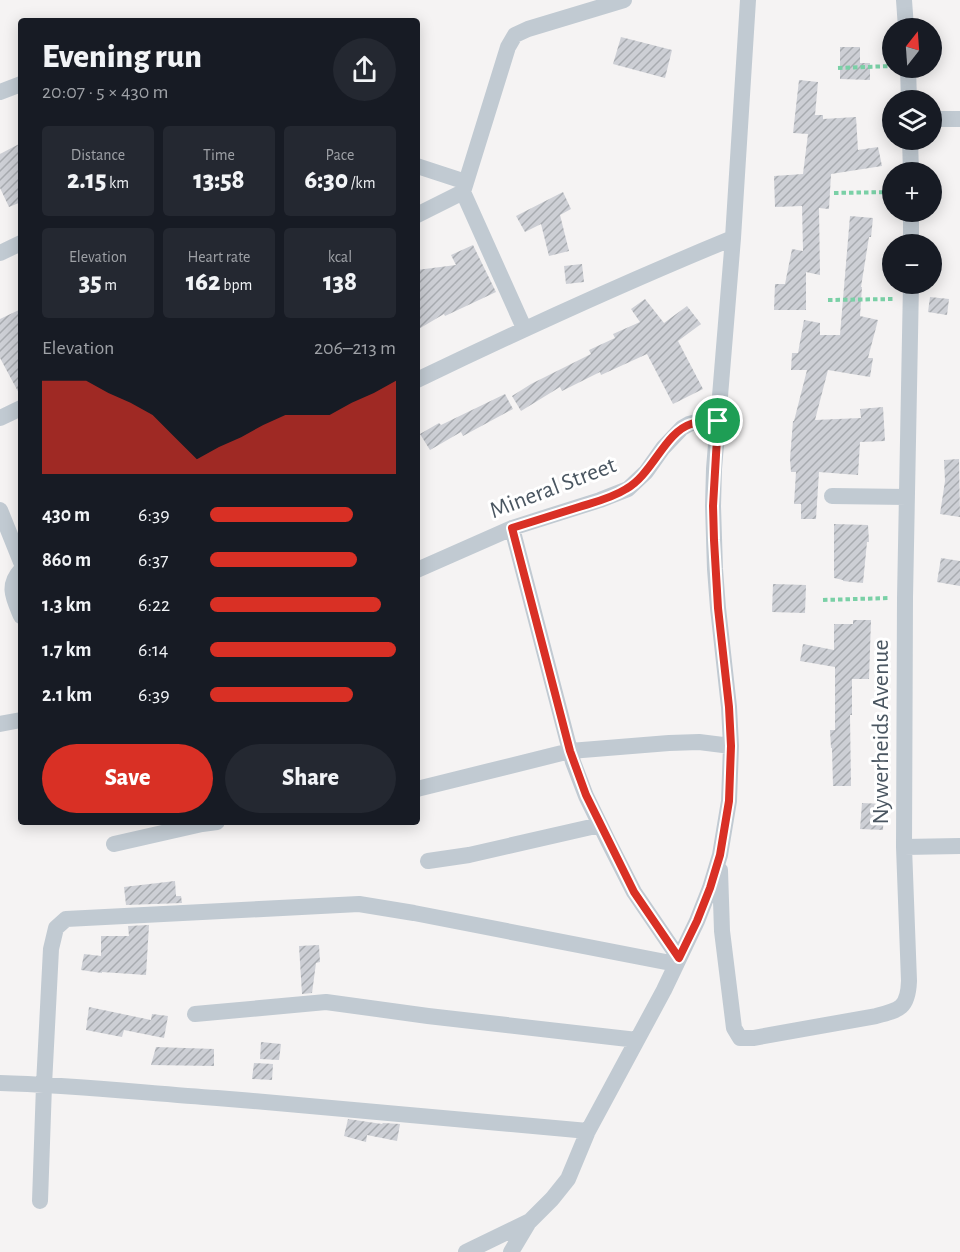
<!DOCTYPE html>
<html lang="en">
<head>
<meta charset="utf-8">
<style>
  body { margin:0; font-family:"Alegreya Sans",sans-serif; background:#242831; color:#f1f3f6; height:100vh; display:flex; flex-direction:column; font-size:22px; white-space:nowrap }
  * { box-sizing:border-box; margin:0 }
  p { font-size:20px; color:#9ea1a6 }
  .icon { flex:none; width:33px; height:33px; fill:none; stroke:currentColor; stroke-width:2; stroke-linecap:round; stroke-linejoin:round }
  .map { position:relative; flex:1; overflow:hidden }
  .drawer { position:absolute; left:18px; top:18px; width:402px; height:807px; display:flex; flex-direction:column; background:#171b24; border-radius:6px; box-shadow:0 3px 15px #0003 }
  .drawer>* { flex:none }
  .needle { width:39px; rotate:17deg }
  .fabs { position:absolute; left:882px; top:18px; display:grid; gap:12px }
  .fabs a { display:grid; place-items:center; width:60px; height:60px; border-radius:50%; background:#171b24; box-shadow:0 3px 15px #0003; font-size:30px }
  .pin { position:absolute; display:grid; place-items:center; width:51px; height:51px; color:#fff; margin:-26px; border:3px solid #fff; border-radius:50%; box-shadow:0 2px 6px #0007 }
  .round { display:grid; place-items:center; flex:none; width:63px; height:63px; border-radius:32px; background:#242831 }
  .overview { display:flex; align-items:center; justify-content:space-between; height:102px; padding:0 24px }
  h1 { font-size:33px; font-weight:800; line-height:45px }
  .stats { display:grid; grid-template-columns:repeat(3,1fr); gap:9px; height:102px; padding:6px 24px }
  .stats div { display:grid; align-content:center; border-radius:6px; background:#242831; text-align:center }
  .stats b { font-size:26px; font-weight:800 }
  .stats small { font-size:16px; font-weight:400 }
  .stats p { font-size:16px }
  .chart { height:168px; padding:12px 24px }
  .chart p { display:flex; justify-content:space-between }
  .chart svg { width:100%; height:108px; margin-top:6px; fill:#d93025; opacity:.7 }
  .action { display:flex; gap:12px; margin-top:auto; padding:12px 24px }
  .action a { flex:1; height:69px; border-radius:36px; background:#d93025; color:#fff; font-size:24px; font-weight:800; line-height:69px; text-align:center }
  .action a+a { background:#242831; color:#f1f3f6 }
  ul { padding:0 24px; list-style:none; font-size:20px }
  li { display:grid; grid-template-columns:96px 72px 1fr; align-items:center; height:45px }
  li i { height:15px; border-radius:8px; background:#d93025 }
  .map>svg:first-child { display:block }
</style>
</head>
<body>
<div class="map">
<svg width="960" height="1252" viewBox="0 0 960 1252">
  <defs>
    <pattern id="building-hatch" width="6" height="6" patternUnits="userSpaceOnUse" patternTransform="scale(1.5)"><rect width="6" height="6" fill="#cdcfd5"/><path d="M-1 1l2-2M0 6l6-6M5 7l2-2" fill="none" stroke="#a8abb0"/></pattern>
  </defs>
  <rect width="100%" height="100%" fill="#f5f3f3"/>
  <path fill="url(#building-hatch)" d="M 621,37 L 672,50 L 665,78 L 613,64 Z
    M 840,47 L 860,47 L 860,63 L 870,63 L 870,80 L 840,79 Z
    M 799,80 L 818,82 L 815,115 L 823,115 L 823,119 L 856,117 L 858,150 L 878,147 L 882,166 L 831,174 L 829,209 L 819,208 L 820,275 L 806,272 L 806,310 L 774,310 L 775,284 L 785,284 L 792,249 L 803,251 L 802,206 L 775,207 L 774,176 L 803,174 L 808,134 L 793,133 Z
    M 21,143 L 21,202 L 9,207 L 0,188 L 0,154 Z
    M 563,192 L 571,209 L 560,215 L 569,251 L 549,256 L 541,224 L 525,232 L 516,216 Z
    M 850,216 L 873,218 L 871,237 L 869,237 L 861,287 L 862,287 L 860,316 L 878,320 L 868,358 L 873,358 L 870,377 L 828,370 L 815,420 L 861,418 L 860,409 L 883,407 L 885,441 L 860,442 L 858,475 L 819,472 L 816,519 L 801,519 L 801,504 L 794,504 L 796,472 L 791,472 L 790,459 L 793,421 L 794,421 L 807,370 L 791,370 L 792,353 L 798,353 L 804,320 L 820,323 L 820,335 L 840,335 Z
    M 473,245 L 496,292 L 445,316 L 444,314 L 417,330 L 417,270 L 456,265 L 451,255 Z
    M 582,264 L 584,282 L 566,284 L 564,266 Z
    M 930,297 L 949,299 L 947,315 L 928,312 Z
    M 645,299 L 664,323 L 687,306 L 701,324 L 678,341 L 703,389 L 673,404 L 647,354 L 601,375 L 600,372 L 562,391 L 560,387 L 521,411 L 512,396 L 531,384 L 591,354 L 589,350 L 615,338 L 613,334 L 640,322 L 631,309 Z
    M 21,309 L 21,397 L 0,358 L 0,319 Z
    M 505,394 L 513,409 L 463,436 L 461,432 L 430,450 L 420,434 L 439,423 L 441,425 Z
    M 959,459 L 960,517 L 940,514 L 945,481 L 944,460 Z
    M 834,524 L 868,525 L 869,542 L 867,542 L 863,583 L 843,581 L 843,580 L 834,578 Z
    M 941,558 L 960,561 L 960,586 L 937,582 Z
    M 773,584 L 806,585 L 805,613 L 772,612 Z
    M 853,620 L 871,620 L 869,679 L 852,679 L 852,715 L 850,715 L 851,786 L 833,786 L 832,748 L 831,748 L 830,730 L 835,730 L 835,667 L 800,661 L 803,644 L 834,650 L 834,624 L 853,624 Z
    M 862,803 L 884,804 L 883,830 L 860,829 Z
    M 175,881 L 176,896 L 181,896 L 182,903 L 126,905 L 124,887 Z
    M 149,925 L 146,975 L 102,972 L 102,973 L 81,970 L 84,954 L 101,956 L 101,936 L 129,936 L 128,926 Z
    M 319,945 L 320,962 L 316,963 L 312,993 L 302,994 L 299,946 Z
    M 89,1007 L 151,1020 L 152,1014 L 168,1016 L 164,1038 L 124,1030 L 122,1037 L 86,1030 Z
    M 261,1042 L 281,1044 L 279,1060 L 260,1059 Z
    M 156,1047 L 214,1049 L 214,1066 L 151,1065 Z
    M 254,1063 L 273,1064 L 272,1080 L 252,1079 Z
    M 348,1119 L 382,1124 L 383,1123 L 400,1124 L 397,1141 L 367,1135 L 366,1142 L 344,1136 Z"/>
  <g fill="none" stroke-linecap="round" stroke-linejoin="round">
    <path stroke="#7ad0a6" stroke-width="4" stroke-dasharray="4.5 3" stroke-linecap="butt" d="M 838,68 L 892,66
      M 834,193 L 892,192
      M 828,300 L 895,299
      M 823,600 L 889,598"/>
    <path stroke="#c1cad2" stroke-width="16" d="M 904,0 L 906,28
      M 908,68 L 909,100
      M 0,92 L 21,84
      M 932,119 L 960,119
      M 910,140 L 911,172
      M 417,166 L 466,182
      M 463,192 L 508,47 L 515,35 L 528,29 L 624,0
      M 417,215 L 463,192 L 524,328
      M 911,244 L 911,212
      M 0,253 L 21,243
      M 417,380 C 521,330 626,282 733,238
      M 0,418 L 21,408
      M 832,496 L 907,497
      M 0,510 L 21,562
      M 512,528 L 573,762 L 586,796 L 609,843 L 634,892 L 679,958
      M 21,570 C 6,586 14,599 21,616
      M 417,570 L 512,528 L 600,500 L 628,489 L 646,472 L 663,448 L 682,428 L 689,424 L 700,421 L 718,421
      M 0,724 L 21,720
      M 417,789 L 570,751 L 669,743 L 699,742 L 731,746
      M 114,844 L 202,824 L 217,822
      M 904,847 L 960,846
      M 428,861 L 469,855 L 600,825
      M 720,870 L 722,931 L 734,1028 L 740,1038 L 753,1038 L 876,1016 C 900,1010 908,1008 909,981 L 904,847 L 905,598 L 911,284
      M 195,1014 L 326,1002 L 428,1016 L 637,1040
      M 0,1083 C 73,1085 145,1093 217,1098 C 341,1108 465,1119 588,1131
      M 40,1201 L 44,1085 L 51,949 L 56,928 L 66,919 L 359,904 L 414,913 L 676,964
      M 466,1252 L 530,1221 L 552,1199 L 568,1179 L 588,1131 L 664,990 L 697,921 L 710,888 L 720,855 L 729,801 L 731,746 L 729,707 L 718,608 L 715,569 L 713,506 L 714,469 L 733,238 L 748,0
      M 511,1252 L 529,1222"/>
  </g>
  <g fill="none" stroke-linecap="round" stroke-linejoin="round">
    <defs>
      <path id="route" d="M 718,421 L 713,506 L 714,540 L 718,608 L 729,707 L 731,746 L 729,801 L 720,855 L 710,888 L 697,921 L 679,958 L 634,892 L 586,795 L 570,751 L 512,528 C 534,521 557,514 579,507 C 595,502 612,498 626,489 C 652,475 665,432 691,424 C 699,421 709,421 718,421 Z"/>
    </defs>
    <use href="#route" stroke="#fff" stroke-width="12"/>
    <use href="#route" stroke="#d93025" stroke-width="8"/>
  </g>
  <g text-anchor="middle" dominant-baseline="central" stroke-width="6" stroke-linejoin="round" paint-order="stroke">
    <g font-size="24" fill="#4a5661" stroke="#fff">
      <text transform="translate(553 488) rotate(-21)">Mineral Street</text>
      <text transform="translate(881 732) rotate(-90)">Nywerheids Avenue</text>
    </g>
  </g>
</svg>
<div class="fabs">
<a><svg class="needle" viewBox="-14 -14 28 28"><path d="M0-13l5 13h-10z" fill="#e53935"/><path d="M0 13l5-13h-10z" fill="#9ea1a6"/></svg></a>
<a><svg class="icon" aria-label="layers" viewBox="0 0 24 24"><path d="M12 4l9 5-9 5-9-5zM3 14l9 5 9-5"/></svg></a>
<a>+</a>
<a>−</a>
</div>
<div class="pin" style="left:718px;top:421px;background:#1e9e55"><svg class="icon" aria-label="arrive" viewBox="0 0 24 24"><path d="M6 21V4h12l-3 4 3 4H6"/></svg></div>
<section class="drawer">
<div class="overview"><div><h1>Evening run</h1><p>20:07 · 5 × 430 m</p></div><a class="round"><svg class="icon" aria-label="share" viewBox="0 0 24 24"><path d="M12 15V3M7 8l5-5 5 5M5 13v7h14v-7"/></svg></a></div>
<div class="stats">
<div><p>Distance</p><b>2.15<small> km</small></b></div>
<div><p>Time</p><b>13:58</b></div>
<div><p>Pace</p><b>6:30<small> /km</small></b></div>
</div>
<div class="stats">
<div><p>Elevation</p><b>35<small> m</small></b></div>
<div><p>Heart rate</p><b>162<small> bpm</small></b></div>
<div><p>kcal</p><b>138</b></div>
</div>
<div class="chart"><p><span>Elevation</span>206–213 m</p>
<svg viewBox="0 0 160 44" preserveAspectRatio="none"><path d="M0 44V6L10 6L20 6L30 11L40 15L50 20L60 29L70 38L80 33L90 29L100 24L110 20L120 20L130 20L140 15L150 11L160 6V44z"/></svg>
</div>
<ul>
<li><b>430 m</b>6:39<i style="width:77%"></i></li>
<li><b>860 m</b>6:37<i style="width:79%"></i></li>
<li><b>1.3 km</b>6:22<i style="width:92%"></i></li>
<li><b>1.7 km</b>6:14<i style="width:100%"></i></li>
<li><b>2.1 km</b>6:39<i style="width:77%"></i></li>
</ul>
<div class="action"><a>Save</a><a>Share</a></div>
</section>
</div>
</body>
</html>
